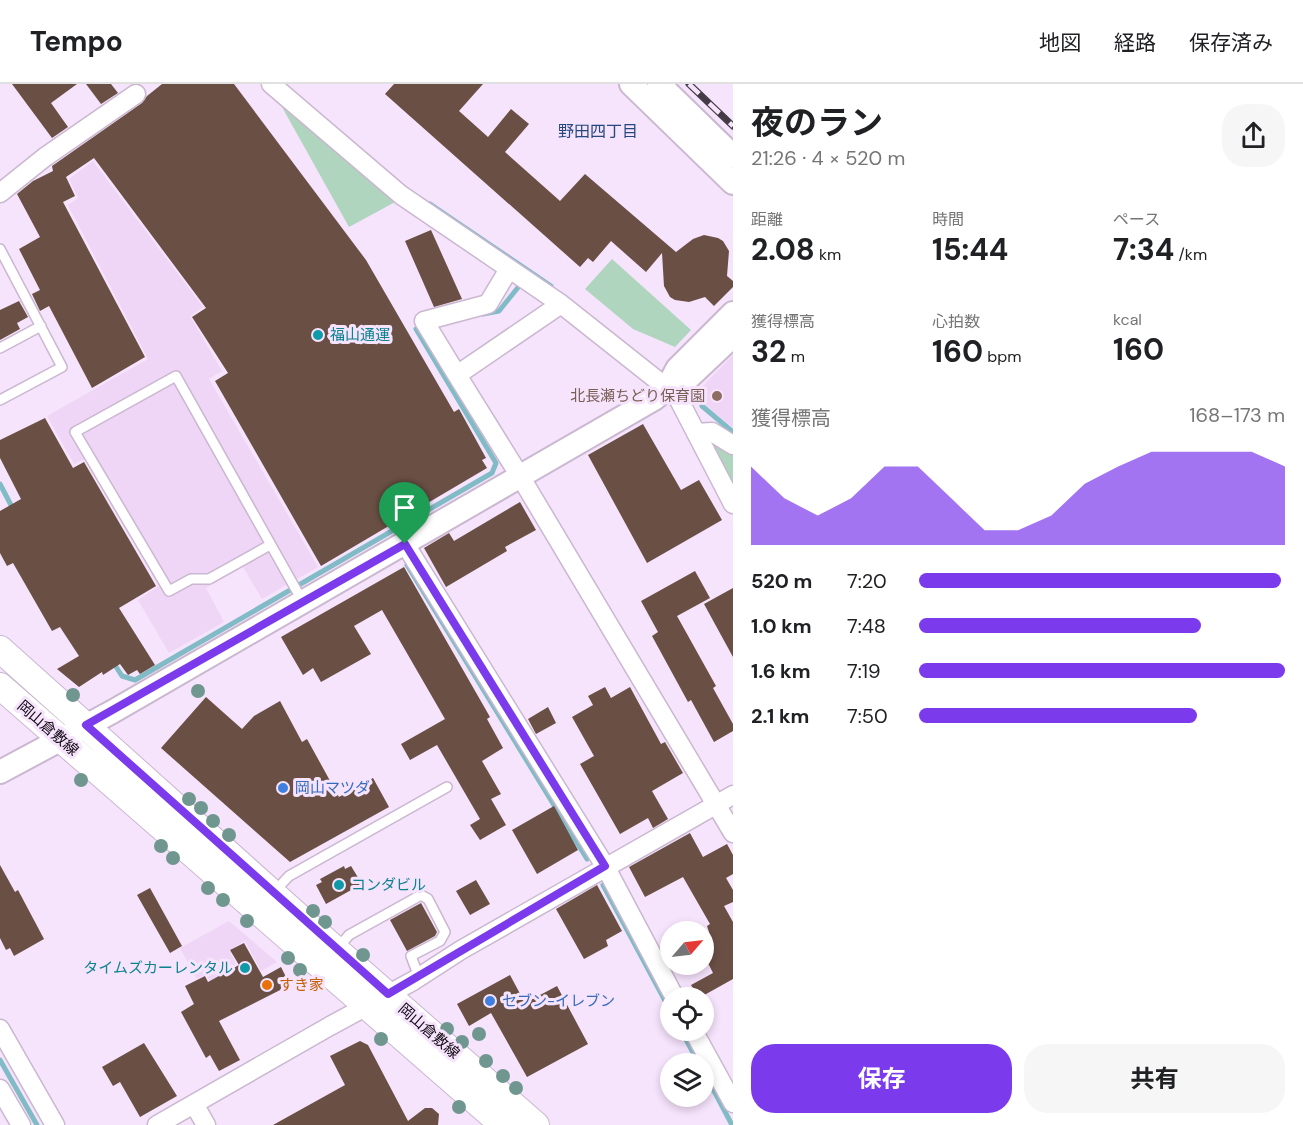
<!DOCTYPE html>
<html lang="ja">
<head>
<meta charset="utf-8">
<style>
  body { margin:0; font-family:"DM Sans","Noto Sans JP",sans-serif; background:#f6f6f6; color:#202124; height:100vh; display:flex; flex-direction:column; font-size:22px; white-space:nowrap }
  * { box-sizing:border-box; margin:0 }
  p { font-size:20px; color:#757577 }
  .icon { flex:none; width:33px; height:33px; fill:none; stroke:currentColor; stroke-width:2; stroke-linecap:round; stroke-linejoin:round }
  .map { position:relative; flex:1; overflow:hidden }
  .sheet { display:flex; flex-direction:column; background:#fff; width:570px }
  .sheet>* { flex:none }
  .needle { width:39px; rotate:62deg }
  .buttons { position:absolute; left:660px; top:837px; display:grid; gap:12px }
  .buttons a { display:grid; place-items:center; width:54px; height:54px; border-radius:50%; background:#fff; box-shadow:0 3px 9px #0003; font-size:30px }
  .pin { position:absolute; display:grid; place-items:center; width:51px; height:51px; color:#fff; margin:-62px -26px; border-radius:50% 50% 50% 0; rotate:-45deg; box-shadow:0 0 6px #0007 }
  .pin .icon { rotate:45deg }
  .round { display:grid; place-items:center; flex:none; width:63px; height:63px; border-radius:24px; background:#f6f6f6 }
  .summary { display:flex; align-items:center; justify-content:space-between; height:102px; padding:0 18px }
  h1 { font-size:33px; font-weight:700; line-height:45px }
  .metrics { display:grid; grid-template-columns:repeat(3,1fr); gap:9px; height:102px; padding:6px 18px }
  .metrics div { display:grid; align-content:center }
  .metrics b { font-size:30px; font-weight:700 }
  .metrics small { font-size:16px; font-weight:400 }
  .metrics p { font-size:16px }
  .chart { height:168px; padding:12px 18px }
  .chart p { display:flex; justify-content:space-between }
  .chart svg { width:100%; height:108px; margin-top:6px; fill:#7c3aed; opacity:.7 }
  .primary-button { display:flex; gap:12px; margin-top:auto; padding:12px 18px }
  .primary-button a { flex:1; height:69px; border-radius:24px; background:#7c3aed; color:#fff; font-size:24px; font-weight:700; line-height:69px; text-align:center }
  .primary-button a+a { background:#f6f6f6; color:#202124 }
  ul { padding:0 18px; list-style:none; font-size:20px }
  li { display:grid; grid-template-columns:96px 72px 1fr; align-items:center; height:45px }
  li i { height:15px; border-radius:8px; background:#7c3aed }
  header { display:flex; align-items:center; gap:36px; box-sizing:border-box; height:84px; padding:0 30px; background:#fff; border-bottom:2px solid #e0e0e0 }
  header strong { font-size:28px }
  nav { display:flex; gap:33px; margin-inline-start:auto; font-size:21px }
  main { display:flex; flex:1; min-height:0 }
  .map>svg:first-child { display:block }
</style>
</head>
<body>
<header>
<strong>Tempo</strong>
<nav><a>地図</a><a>経路</a><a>保存済み</a></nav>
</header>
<main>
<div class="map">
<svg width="733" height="1041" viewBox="0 0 733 1041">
  <rect width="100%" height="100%" fill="#f6e3fc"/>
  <path fill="#efd6f6" d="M 93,77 L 203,223 L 190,232 L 222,287 L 209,295 L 318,483 L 262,515 L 243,483 L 206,504 L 224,538 L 169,569 L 138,516 L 159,502 L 86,375 L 74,380 L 47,332 L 148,275 L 68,121 L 78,114 L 69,95 Z
    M 733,271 L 733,344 L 704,320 L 700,305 Z
    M 229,837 L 277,878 L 261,887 L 245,857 L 229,866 L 236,880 L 221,889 L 230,906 L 218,912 L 206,890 L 197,895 L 180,864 Z"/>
  <path fill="#afd5be" d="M 282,23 L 397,117 L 349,143 Z
    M 612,175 L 691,246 L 675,263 L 633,245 L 585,205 Z
    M 718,357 L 733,367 L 733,402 L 711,360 Z"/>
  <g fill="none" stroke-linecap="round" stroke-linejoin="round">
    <path stroke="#80bbc6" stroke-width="5" d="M 430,120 L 551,202
      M 483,230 L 499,227 L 520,201
      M 702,322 L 733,348
      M 0,400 L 13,425
      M 407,481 L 587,775
      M 113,578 L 122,592 L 135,596 L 492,389 L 496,379 L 416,245
      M 603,801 L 670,926
      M 681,946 L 699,980
      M 0,976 L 37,1041
      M 704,988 L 732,1041"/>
  </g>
  <path fill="#6a4f45" d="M 12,0 L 77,0 L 51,19 L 68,43 L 52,54 Z
    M 86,0 L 111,0 L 118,9 L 101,20 Z
    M 162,0 L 234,0 L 366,176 L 454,328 L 459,325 L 486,374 L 482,376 L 487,384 L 321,482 L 215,297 L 228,289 L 192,233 L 206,224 L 94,74 L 66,93 L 75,112 L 63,118 L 145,273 L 92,304 L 49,222 L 40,227 L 32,210 L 40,206 L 19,165 L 40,153 L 17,110 L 33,97 L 53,87 L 52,82 L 142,19 L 147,12 Z
    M 394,0 L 483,0 L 459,27 L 488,53 L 511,25 L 529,40 L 505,68 L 560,117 L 585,90 L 676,168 L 693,155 L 704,151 L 718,154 L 723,157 L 729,167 L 727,192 L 733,197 L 733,203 L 714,222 L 705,213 L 689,218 L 675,216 L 670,213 L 664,202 L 662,169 L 646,188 L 611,157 L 593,178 L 588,174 L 580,183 L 385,10 Z
    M 431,146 L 462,215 L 434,223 L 405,157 Z
    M 19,217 L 28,233 L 17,239 L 20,245 L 0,256 L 0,226 Z
    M 45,334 L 73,384 L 84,378 L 156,502 L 119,524 L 155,581 L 140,590 L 137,586 L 128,591 L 120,580 L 103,591 L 102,588 L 79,603 L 57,585 L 79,572 L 60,543 L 52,547 L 13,479 L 7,482 L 0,469 L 0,427 L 21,415 L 0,374 L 0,356 Z
    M 643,340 L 681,406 L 699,396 L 722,436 L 647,479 L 588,371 Z
    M 520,418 L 536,446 L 505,463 L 507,467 L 446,503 L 424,464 L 449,449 L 454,457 Z
    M 404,483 L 490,633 L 487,635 L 503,664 L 482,677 L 501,710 L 491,715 L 506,741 L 480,756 L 470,741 L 480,735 L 437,661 L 410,676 L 401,660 L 445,635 L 382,526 L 354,542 L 371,570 L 321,598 L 313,584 L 303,591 L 281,553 Z
    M 695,487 L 710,514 L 677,532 L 716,602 L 713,604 L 733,640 L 733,647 L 714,658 L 691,616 L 688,618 L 652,552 L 658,548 L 641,517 Z
    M 733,504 L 733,573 L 704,520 Z
    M 605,603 L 611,614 L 630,603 L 661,660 L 665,658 L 683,689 L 652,707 L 668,735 L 653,744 L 648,734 L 620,750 L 580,680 L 594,672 L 572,633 L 593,621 L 588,612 Z
    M 206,613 L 242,645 L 254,632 L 280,617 L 302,658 L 307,655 L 339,713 L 373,694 L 389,723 L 290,778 L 161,664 Z
    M 548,623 L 556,639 L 536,650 L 528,635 Z
    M 554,722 L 578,766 L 537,790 L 512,746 Z
    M 690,749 L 703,773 L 727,760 L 733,771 L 733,790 L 726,794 L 733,806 L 733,818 L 724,822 L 733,838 L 733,895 L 699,914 L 691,901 L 713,889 L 704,871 L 704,851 L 709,848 L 707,842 L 710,840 L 683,793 L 645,813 L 629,783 Z
    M 0,781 L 15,808 L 18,806 L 44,855 L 14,872 L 10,864 L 6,866 L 0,854 Z
    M 344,782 L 345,785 L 351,782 L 362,800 L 326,820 L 316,801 L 322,798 L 320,795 Z
    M 476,796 L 490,820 L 470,831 L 456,807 Z
    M 597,801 L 622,847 L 606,856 L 608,862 L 584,875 L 556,825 Z
    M 150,804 L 182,862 L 170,869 L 137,811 Z
    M 421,819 L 437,848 L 435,852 L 407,867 L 390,836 Z
    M 244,859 L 263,893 L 281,883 L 290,901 L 219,937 L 240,976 L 219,987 L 210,971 L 206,974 L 181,928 L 194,920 L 185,902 L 205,892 L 208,898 L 239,881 L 230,866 Z
    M 510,891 L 525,919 L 557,902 L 588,960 L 527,993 L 491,929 L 469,942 L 457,920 Z
    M 360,957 L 368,961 L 408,1037 L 425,1024 L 432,1024 L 439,1030 L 438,1041 L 273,1041 L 345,1001 L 330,972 Z
    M 144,959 L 177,1012 L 140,1033 L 120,998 L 113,1002 L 102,983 Z"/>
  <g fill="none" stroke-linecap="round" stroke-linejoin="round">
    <defs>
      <path id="service" d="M 0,165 L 62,283 L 0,316
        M 0,264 L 41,242
        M 270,461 L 209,495 L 191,495 L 169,507 L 75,348 L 176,292 L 303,518
        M 274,808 L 289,792 L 447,703
        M 338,864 L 349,851 L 421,811 L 428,815 L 445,848 L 440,857 L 411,872 L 419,893"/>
      <path id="minor" d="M 271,0 L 401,111 L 561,220 L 667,304 L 679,316 L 733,420
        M 0,109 L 45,73 L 136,10
        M 561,220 L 457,291 L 526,402 L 733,749
        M 457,291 L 424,237 L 488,220 L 509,185
        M 696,349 L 712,348 L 733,361
        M 405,460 L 605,782 L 675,914
        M 0,945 L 55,1041
        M 693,946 L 733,1019
        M 0,1005 L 21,1041
        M 194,1020 L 206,1041
        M 157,1041 L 330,942 L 413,897 L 461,866 L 733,711"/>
      <path id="tertiary" d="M 631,0 L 733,99
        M 659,0 L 733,72
        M 684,298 L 733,252
        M 0,688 L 112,628 L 654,315 L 667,304 L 677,285 L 733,229"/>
      <path id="secondary" d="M 0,565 L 327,858 L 536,1041
        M 0,602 L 503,1041"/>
    </defs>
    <use href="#service" stroke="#cab7d0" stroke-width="12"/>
    <use href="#minor" stroke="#cab7d0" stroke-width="21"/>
    <use href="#tertiary" stroke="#cab7d0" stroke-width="26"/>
    <use href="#secondary" stroke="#cab7d0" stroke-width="28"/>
    <use href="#service" stroke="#fff" stroke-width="9"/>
    <use href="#minor" stroke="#fff" stroke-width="18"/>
    <use href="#tertiary" stroke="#fff" stroke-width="22"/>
    <use href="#secondary" stroke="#fff" stroke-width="26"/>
    <defs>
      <path id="rail" d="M 689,0 L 733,42"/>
    </defs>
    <use href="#rail" stroke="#453b47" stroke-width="7"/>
    <use href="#rail" stroke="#f6e3fc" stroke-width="4.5" stroke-dasharray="14" stroke-linecap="butt"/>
  </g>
  <g fill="#70978f">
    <circle cx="198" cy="607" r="7"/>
    <circle cx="73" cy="611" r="7"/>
    <circle cx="81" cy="696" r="7"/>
    <circle cx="189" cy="715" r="7"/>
    <circle cx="201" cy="724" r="7"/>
    <circle cx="213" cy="737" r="7"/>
    <circle cx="229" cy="751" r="7"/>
    <circle cx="161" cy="762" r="7"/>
    <circle cx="173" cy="774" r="7"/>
    <circle cx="208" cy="804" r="7"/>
    <circle cx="223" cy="816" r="7"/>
    <circle cx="313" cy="827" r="7"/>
    <circle cx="247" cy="837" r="7"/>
    <circle cx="325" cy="838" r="7"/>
    <circle cx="363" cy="871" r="7"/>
    <circle cx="288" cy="874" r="7"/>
    <circle cx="300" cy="886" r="7"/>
    <circle cx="447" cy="945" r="7"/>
    <circle cx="479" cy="950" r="7"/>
    <circle cx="381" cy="955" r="7"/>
    <circle cx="462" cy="958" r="7"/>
    <circle cx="486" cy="977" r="7"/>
    <circle cx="503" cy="992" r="7"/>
    <circle cx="516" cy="1004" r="7"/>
    <circle cx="459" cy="1023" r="7"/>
  </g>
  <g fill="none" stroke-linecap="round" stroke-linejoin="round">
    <defs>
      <path id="route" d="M 405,460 L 605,782 L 388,910 L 86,641 Z"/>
    </defs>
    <use href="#route" stroke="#fff" stroke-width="12"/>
    <use href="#route" stroke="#7c3aed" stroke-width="8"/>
  </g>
  <g fill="#0f9aa8" stroke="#f6e3fc" stroke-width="2">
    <circle cx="318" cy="251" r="6"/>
    <circle cx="339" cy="801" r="6"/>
    <circle cx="245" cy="884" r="6"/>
  </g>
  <circle fill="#8d6e63" stroke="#f6e3fc" stroke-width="2" cx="717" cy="312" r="6"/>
  <g fill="#3f7fe0" stroke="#f6e3fc" stroke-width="2">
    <circle cx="283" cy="704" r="6"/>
    <circle cx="490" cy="917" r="6"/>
  </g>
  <circle fill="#e8710a" stroke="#f6e3fc" stroke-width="2" cx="267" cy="901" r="6"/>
  <g text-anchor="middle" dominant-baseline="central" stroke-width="6" stroke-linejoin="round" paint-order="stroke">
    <g font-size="15" fill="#0d838f" stroke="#f6e3fc" text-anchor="start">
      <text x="330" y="251">福山通運</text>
      <text x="351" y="801">コンダビル</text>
      <text x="233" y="884" text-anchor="end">タイムズカーレンタル</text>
    </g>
    <g font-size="15" fill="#785e54" stroke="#f6e3fc" text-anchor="end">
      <text x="705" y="312">北長瀬ちどり保育園</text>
    </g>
    <g font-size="15" fill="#100911" stroke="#f6e3fc">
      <text transform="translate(48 644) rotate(41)">岡山倉敷線</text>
      <text transform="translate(429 947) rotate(41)">岡山倉敷線</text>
    </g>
    <g font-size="15" fill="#366cbe" stroke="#f6e3fc" text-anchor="start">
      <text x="295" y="704">岡山マツダ</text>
      <text x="502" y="917">セブン-イレブン</text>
    </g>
    <g font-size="15" fill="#c56008" stroke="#f6e3fc" text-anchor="start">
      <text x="279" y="901">すき家</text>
    </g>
    <g font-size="16" fill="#26487e" stroke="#f6e3fc">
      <text x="598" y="47">野田四丁目</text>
    </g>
  </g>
</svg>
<div class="buttons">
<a><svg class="needle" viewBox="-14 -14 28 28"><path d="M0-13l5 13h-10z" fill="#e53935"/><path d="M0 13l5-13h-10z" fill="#757577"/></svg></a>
<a><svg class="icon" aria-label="locate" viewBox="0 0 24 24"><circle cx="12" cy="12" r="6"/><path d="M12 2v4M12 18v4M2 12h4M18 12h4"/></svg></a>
<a><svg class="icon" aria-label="layers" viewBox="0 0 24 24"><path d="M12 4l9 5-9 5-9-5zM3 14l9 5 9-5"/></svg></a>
</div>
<div class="pin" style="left:405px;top:460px;background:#1e9e55"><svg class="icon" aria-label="arrive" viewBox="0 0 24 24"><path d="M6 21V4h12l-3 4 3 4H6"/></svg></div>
</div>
<section class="sheet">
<div class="summary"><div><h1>夜のラン</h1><p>21:26 · 4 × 520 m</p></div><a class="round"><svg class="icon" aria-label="share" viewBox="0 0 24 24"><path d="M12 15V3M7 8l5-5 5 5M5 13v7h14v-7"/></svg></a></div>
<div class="metrics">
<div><p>距離</p><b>2.08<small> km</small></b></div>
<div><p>時間</p><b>15:44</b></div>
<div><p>ペース</p><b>7:34<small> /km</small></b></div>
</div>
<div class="metrics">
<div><p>獲得標高</p><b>32<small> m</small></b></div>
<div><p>心拍数</p><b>160<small> bpm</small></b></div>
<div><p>kcal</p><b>160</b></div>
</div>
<div class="chart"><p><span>獲得標高</span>168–173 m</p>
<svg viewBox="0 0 160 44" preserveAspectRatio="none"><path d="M0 44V12L10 25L20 32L30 25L40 12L50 12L60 25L70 38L80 38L90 32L100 19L110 12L120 6L130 6L140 6L150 6L160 12V44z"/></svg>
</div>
<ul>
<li><b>520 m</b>7:20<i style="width:99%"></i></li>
<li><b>1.0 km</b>7:48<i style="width:77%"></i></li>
<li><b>1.6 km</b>7:19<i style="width:100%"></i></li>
<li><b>2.1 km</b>7:50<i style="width:76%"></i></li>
</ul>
<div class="primary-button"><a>保存</a><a>共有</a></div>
</section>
</main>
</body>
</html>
